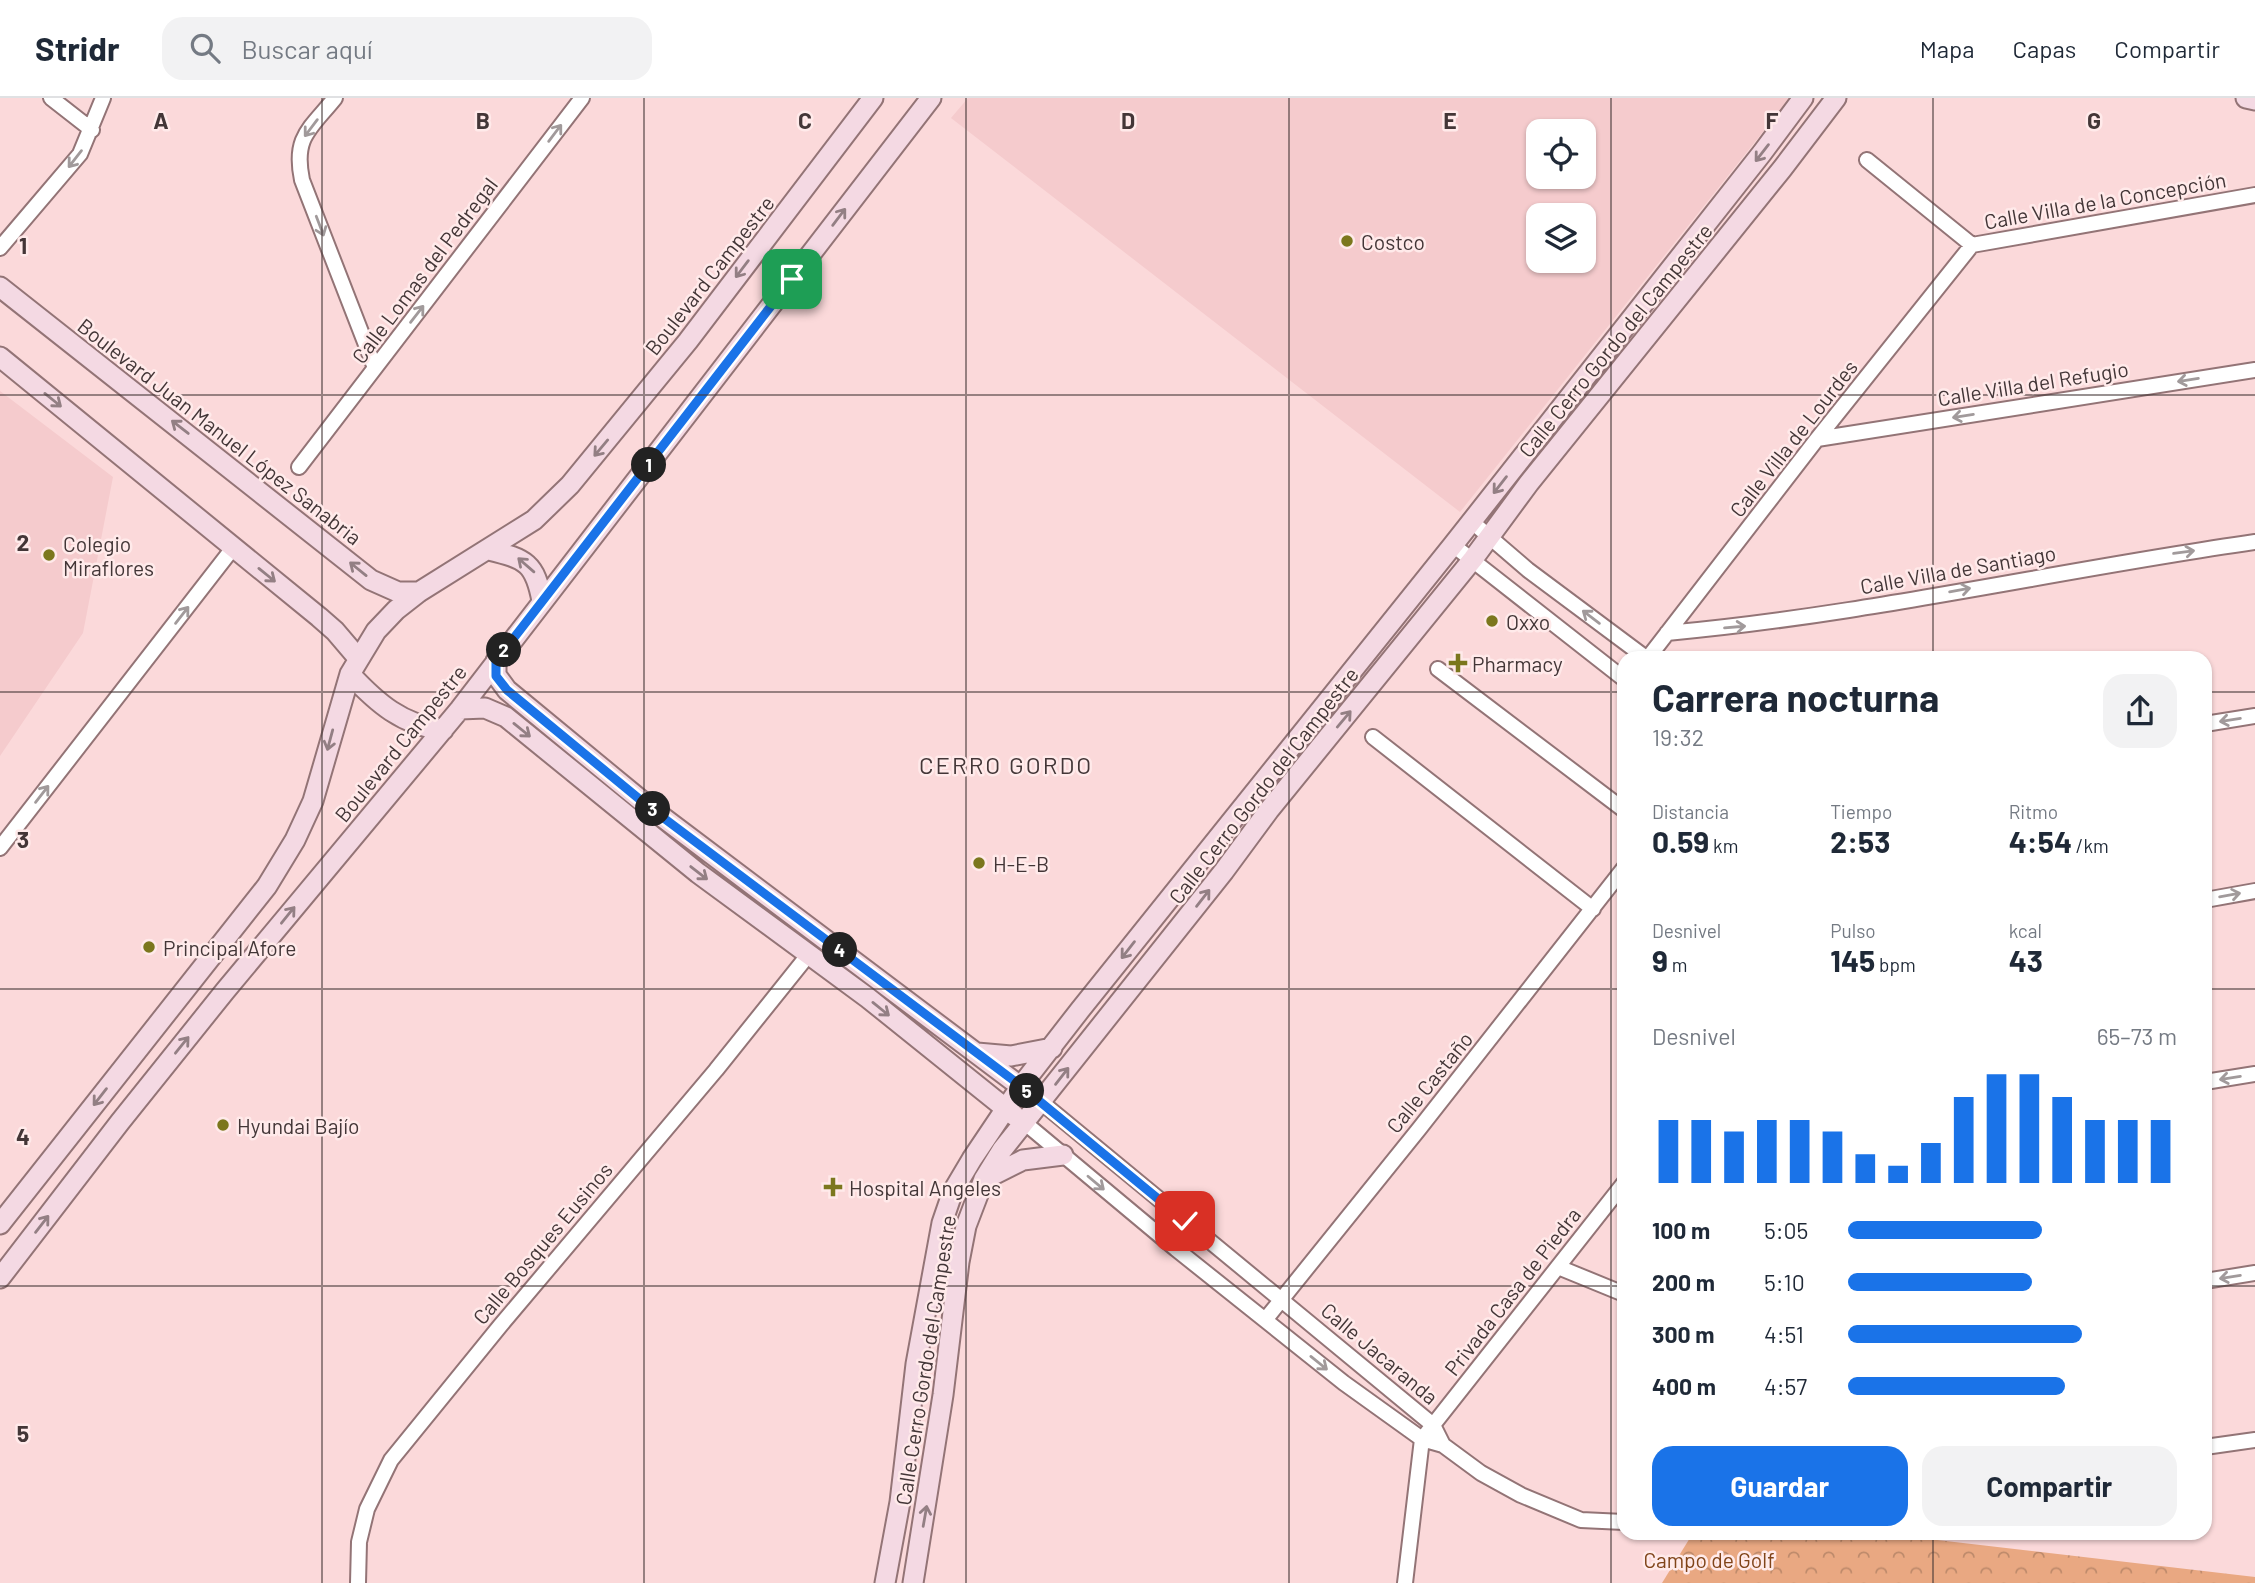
<!DOCTYPE html>
<html lang="es">
<head>
<meta charset="utf-8">
<style>
  body { margin:0; font-family:Barlow,sans-serif; background:#f2f2f3; color:#1f2937; height:100vh; display:flex; flex-direction:column; font-size:26px; white-space:nowrap }
  * { box-sizing:border-box; margin:0 }
  p { font-size:23px; color:#747a83 }
  .icon { flex:none; width:38px; height:38px; fill:none; stroke:currentColor; stroke-width:2; stroke-linecap:round; stroke-linejoin:round }
  .map { position:relative; flex:1; overflow:hidden }
  .sheet { position:absolute; left:1617px; top:553px; width:595px; height:889px; display:flex; flex-direction:column; background:#fff; border-radius:21px; box-shadow:0 2px 5px #0004 }
  .sheet>* { flex:none }
  .fabs { position:absolute; left:1526px; top:21px; display:grid; gap:14px }
  .fabs a { display:grid; place-items:center; width:70px; height:70px; border-radius:14px; background:#fff; box-shadow:0 2px 5px #0004; font-size:35px }
  .pin { position:absolute; display:grid; place-items:center; width:60px; height:60px; color:#fff; margin:-30px; border-radius:14px; box-shadow:0 4px 10px #0006 }
  .km { position:absolute; width:35px; height:35px; margin:-18px; border-radius:50%; background:#222; color:#fff; font-size:19px; line-height:35px; text-align:center }
  .round { display:grid; place-items:center; flex:none; width:74px; height:74px; border-radius:21px; background:#f2f2f3 }
  .summary { display:flex; align-items:center; justify-content:space-between; height:119px; padding:0 35px }
  h1 { font-size:38px; font-weight:700; line-height:52px }
  .stats { display:grid; grid-template-columns:repeat(3,1fr); gap:10px; height:119px; padding:7px 35px }
  .stats div { display:grid; align-content:center }
  .stats b { font-size:30px; font-weight:700 }
  .stats small { font-size:19px; font-weight:400 }
  .stats p { font-size:19px }
  .chart { height:196px; padding:14px 35px }
  .chart p { display:flex; justify-content:space-between }
  .chart svg { width:100%; height:126px; margin-top:7px; stroke:#1a73e8; stroke-width:6 }
  .button { display:flex; gap:14px; margin-top:auto; padding:14px 35px }
  .button a { flex:1; height:80px; border-radius:21px; background:#1a73e8; color:#fff; font-size:28px; font-weight:700; line-height:80px; text-align:center }
  .button a+a { background:#f2f2f3; color:#1f2937 }
  ul { padding:0 35px; list-style:none; font-size:23px }
  li { display:grid; grid-template-columns:112px 84px 1fr; align-items:center; height:52px }
  li i { height:18px; border-radius:9px; background:#1a73e8 }
  header { display:flex; align-items:center; gap:42px; box-sizing:border-box; height:98px; padding:0 35px; background:#fff; border-bottom:2px solid #e0e1e3 }
  header strong { font-size:33px }
  nav { display:flex; gap:38px; margin-inline-start:auto; font-size:24px }
  .search { width:490px; height:63px; background:#f2f2f3; display:flex; align-items:center; gap:18px; box-sizing:border-box; padding:0 24px; border-radius:21px; color:#747a83; font-size:26px }
  .map>svg:first-child { display:block }
</style>
</head>
<body>
<header>
<strong>Stridr</strong>
<div class="search"><svg class="icon" aria-label="search" viewBox="0 0 24 24"><circle cx="10" cy="10" r="6"/><path d="M15 15l6 6"/></svg>Buscar aquí</div>
<nav><a>Mapa</a><a>Capas</a><a>Compartir</a></nav>
</header>
<div class="map">
<svg width="2255" height="1485" viewBox="0 0 2255 1485">
  <defs>
    <pattern id="park-crowns" width="20" height="18" patternUnits="userSpaceOnUse" patternTransform="scale(1.75)"><rect width="20" height="18" fill="#e9a882"/><path d="M2 6a3 3 0 1 1 6 0M12 15a3 3 0 1 1 6 0" fill="none" stroke="#be8a6b"/></pattern>
  </defs>
  <rect width="100%" height="100%" fill="#fbd9da"/>
  <path fill="#f5cbcd" fill-rule="evenodd" d="M 968,0 L 1790,0 L 1460,414 L 951,20 ZM 1538,33 L 1584,33 L 1584,79 L 1538,79 ZM 1538,117 L 1584,117 L 1584,163 L 1538,163 Z
    M 0,293 L 113,379 L 83,535 L 0,658 Z"/>
  <path fill="url(#park-crowns)" d="M 1693,1435 L 1854,1435 L 1920,1440 L 2255,1479 L 2255,1485 L 1662,1485 Z"/>
  <g fill="none" stroke-linecap="round" stroke-linejoin="round">
    <defs>
      <path id="street" d="M 51,0 L 92,32
        M 335,0 C 310,31 293,39 302,82 L 375,270
        M 1867,62 L 1972,147 L 2255,97
        M 0,150 L 80,56 L 103,0
        M 1817,341 L 2255,272
        M 299,369 L 582,0
        M 1471,423 L 1528,472 L 1646,560
        M 1453,447 L 1624,581
        M 1667,535 C 1865,517 2059,472 2255,444
        M 1648,560 L 1817,341 L 1972,147
        M 1438,571 L 1624,712
        M 2205,626 L 2255,618
        M 1373,639 L 1593,811
        M 0,750 L 233,450
        M 2205,802 L 2255,793
        M 2205,984 L 2255,976
        M 1041,1004 L 1433,1327 L 1443,1347
        M 1025,1025 L 1176,1151 L 1344,1285 L 1422,1341 L 1443,1347 L 1481,1375 L 1521,1397 L 1581,1422 L 1624,1424
        M 1558,1169 L 1624,1196
        M 2205,1183 L 2255,1175
        M 1265,1222 L 1419,1031 L 1624,770
        M 2205,1349 L 2255,1342
        M 358,1485 L 359,1444 L 367,1411 L 391,1362 L 500,1228 L 716,972 L 809,856
        M 1405,1485 L 1422,1341 L 1624,1085"/>
      <path id="secondary" d="M 2246,0 L 2255,2
        M 0,189 L 371,482 L 398,494 L 419,494
        M 0,259 L 319,519 L 335,533 L 358,560
        M 489,452 C 526,461 535,465 542,503
        M 496,563 L 496,577 L 507,592 L 649,709 L 1029,995
        M 350,576 C 377,605 402,627 443,632
        M 460,611 L 485,610 L 506,619 L 698,775 L 868,900 L 1015,1018
        M 977,955 L 1011,958 L 1052,950
        M 985,1081 L 1023,1062 L 1063,1057
        M 0,1126 L 267,788 L 295,742 L 313,703 L 350,576 L 376,533 L 396,512 L 419,494 L 534,422 L 570,387 L 688,243 L 873,0
        M 0,1180 L 120,1024 L 225,893 L 460,611 L 931,0
        M 885,1485 L 900,1404 L 916,1266 L 942,1125 L 953,1093 L 972,1061 L 1021,988 L 1080,912 L 1453,447 L 1762,55 L 1803,0
        M 913,1485 L 943,1297 L 959,1164 L 966,1128 L 984,1081 L 1002,1052 L 1224,773 L 1269,712 L 1473,461 L 1529,385 L 1782,71 L 1836,0"/>
    </defs>
    <use href="#street" stroke="#937476" stroke-width="18"/>
    <use href="#secondary" stroke="#937476" stroke-width="23"/>
    <use href="#street" stroke="#fff" stroke-width="14"/>
    <use href="#secondary" stroke="#f4d9e3" stroke-width="19"/>
  </g>
  <defs><path id="oneway-shaft" d="M-6 0H5M1.5-3L5.5 0L1.5 3" fill="none" stroke-width="1.6" stroke-linecap="round" stroke-linejoin="round" transform="scale(1.75)"/></defs>
  <g stroke="#a19a9b">
    <use href="#oneway-shaft" transform="translate(311 30) rotate(127)"/>
    <use href="#oneway-shaft" transform="translate(555 35) rotate(-53)"/>
    <use href="#oneway-shaft" transform="translate(75 61) rotate(128)"/>
    <use href="#oneway-shaft" transform="translate(320 128) rotate(69)"/>
    <use href="#oneway-shaft" transform="translate(417 216) rotate(-52)"/>
    <use href="#oneway-shaft" transform="translate(2188 282) rotate(171)"/>
    <use href="#oneway-shaft" transform="translate(1963 318) rotate(171)"/>
    <use href="#oneway-shaft" transform="translate(2184 454) rotate(-8)"/>
    <use href="#oneway-shaft" transform="translate(1960 492) rotate(-10)"/>
    <use href="#oneway-shaft" transform="translate(182 517) rotate(-52)"/>
    <use href="#oneway-shaft" transform="translate(1591 519) rotate(-143)"/>
    <use href="#oneway-shaft" transform="translate(1735 529) rotate(-5)"/>
    <use href="#oneway-shaft" transform="translate(2230 622) rotate(171)"/>
    <use href="#oneway-shaft" transform="translate(42 696) rotate(-52)"/>
    <use href="#oneway-shaft" transform="translate(2230 797) rotate(-10)"/>
    <use href="#oneway-shaft" transform="translate(2230 980) rotate(171)"/>
    <use href="#oneway-shaft" transform="translate(1096 1085) rotate(40)"/>
    <use href="#oneway-shaft" transform="translate(2230 1179) rotate(171)"/>
    <use href="#oneway-shaft" transform="translate(1319 1265) rotate(39)"/>
  </g>
  <g stroke="#937f84">
    <use href="#oneway-shaft" transform="translate(1762 55) rotate(128)"/>
    <use href="#oneway-shaft" transform="translate(839 119) rotate(-53)"/>
    <use href="#oneway-shaft" transform="translate(742 171) rotate(127)"/>
    <use href="#oneway-shaft" transform="translate(53 302) rotate(39)"/>
    <use href="#oneway-shaft" transform="translate(180 329) rotate(-142)"/>
    <use href="#oneway-shaft" transform="translate(601 350) rotate(130)"/>
    <use href="#oneway-shaft" transform="translate(1500 387) rotate(128)"/>
    <use href="#oneway-shaft" transform="translate(526 467) rotate(-139)"/>
    <use href="#oneway-shaft" transform="translate(358 471) rotate(-141)"/>
    <use href="#oneway-shaft" transform="translate(267 477) rotate(39)"/>
    <use href="#oneway-shaft" transform="translate(1344 621) rotate(-50)"/>
    <use href="#oneway-shaft" transform="translate(522 632) rotate(39)"/>
    <use href="#oneway-shaft" transform="translate(330 642) rotate(105)"/>
    <use href="#oneway-shaft" transform="translate(699 775) rotate(38)"/>
    <use href="#oneway-shaft" transform="translate(1203 800) rotate(-52)"/>
    <use href="#oneway-shaft" transform="translate(288 817) rotate(-51)"/>
    <use href="#oneway-shaft" transform="translate(1128 852) rotate(128)"/>
    <use href="#oneway-shaft" transform="translate(881 911) rotate(39)"/>
    <use href="#oneway-shaft" transform="translate(182 947) rotate(-51)"/>
    <use href="#oneway-shaft" transform="translate(1062 978) rotate(-52)"/>
    <use href="#oneway-shaft" transform="translate(100 999) rotate(128)"/>
    <use href="#oneway-shaft" transform="translate(42 1126) rotate(-52)"/>
    <use href="#oneway-shaft" transform="translate(925 1418) rotate(-80)"/>
  </g>
  <g fill="none" stroke-linecap="round" stroke-linejoin="round">
    <defs>
      <path id="route" d="M 792,181 L 496,563 L 496,578 L 507,592 L 649,709 L 1021,988 L 1185,1123"/>
    </defs>
    <use href="#route" stroke="#fff" stroke-width="14"/>
    <use href="#route" stroke="#1a73e8" stroke-width="9"/>
  </g>
  <path fill="none" stroke="#433637" stroke-width="2" stroke-opacity="0.55" d="M 322,0 L 322,1485M 644,0 L 644,1485M 966,0 L 966,1485M 1289,0 L 1289,1485M 1611,0 L 1611,1485M 1933,0 L 1933,560M 0,297 L 2255,297M 0,594 L 1624,594M 2205,594 L 2255,594M 0,891 L 1624,891M 2205,891 L 2255,891M 0,1188 L 1624,1188M 2205,1188 L 2255,1188M 1933,1435 L 1933,1485"/>
  <g fill="#7b771d" stroke="#ffeaea" stroke-width="2.5">
    <circle cx="1347" cy="143" r="7"/>
    <circle cx="49" cy="457" r="7"/>
    <circle cx="1492" cy="523" r="7"/>
    <path d="M1454.5 554.5h7v7h7v7h-7v7h-7v-7h-7v-7h7z"/>
    <circle cx="979" cy="765" r="7"/>
    <circle cx="149" cy="849" r="7"/>
    <circle cx="223" cy="1027" r="7"/>
    <path d="M829.5 1078.5h7v7h7v7h-7v7h-7v-7h-7v-7h7z"/>
  </g>
  <g text-anchor="middle" dominant-baseline="central" stroke-width="5" stroke-linejoin="round" paint-order="stroke">
    <g font-size="21" fill="#433637" stroke="#ffeaea">
      <text transform="translate(2105 102) rotate(-10)">Calle Villa de la Concepción</text>
      <text transform="translate(424 172) rotate(-53)">Calle Lomas del Pedregal</text>
      <text transform="translate(709 177) rotate(-52)">Boulevard Campestre</text>
      <text transform="translate(1615 242) rotate(-51)">Calle Cerro Gordo del Campestre</text>
      <text transform="translate(2033 285) rotate(-9)">Calle Villa del Refugio</text>
      <text transform="translate(220 333) rotate(38)">Boulevard Juan Manuel López Sanabria</text>
      <text transform="translate(1793 340) rotate(-52)">Calle Villa de Lourdes</text>
      <text transform="translate(1958 471) rotate(-10)">Calle Villa de Santiago</text>
      <text transform="translate(400 645) rotate(-51)">Boulevard Campestre</text>
      <text transform="translate(1263 687) rotate(-52)">Calle Cerro Gordo del Campestre</text>
      <text transform="translate(1429 984) rotate(-51)">Calle Castaño</text>
      <text transform="translate(542 1145) rotate(-50)">Calle Bosques Eusinos</text>
      <text transform="translate(1512 1193) rotate(-52)">Privada Casa de Piedra</text>
      <text transform="translate(1380 1255) rotate(40)">Calle Jacaranda</text>
      <text transform="translate(925 1262) rotate(-81)">Calle Cerro Gordo del Campestre</text>
    </g>
    <g font-size="21" fill="#433637" stroke="#ffeaea" text-anchor="start">
      <text x="1361" y="143">Costco</text>
      <text x="63" y="445">Colegio<tspan x="63" dy="24">Miraflores</tspan></text>
      <text x="1506" y="523">Oxxo</text>
      <text x="1472" y="565">Pharmacy</text>
      <text x="993" y="765">H-E-B</text>
      <text x="163" y="849">Principal Afore</text>
      <text x="237" y="1027">Hyundai Bajío</text>
      <text x="849" y="1089">Hospital Angeles</text>
    </g>
    <g font-size="21" fill="#804419" stroke="#ffeaea">
      <text x="1709" y="1461">Campo de Golf</text>
    </g>
    <g font-size="24" letter-spacing="2" fill="#433637" stroke="#ffeaea">
      <text x="1006" y="666">CERRO GORDO</text>
    </g>
  </g>
  <g font-size="23" text-anchor="middle" font-weight="bold" fill="#433637" stroke="#ffeaea" stroke-width="5" stroke-linejoin="round" paint-order="stroke">
    <text x="161" y="31">A</text>
    <text x="483" y="31">B</text>
    <text x="805" y="31">C</text>
    <text x="1128" y="31">D</text>
    <text x="1450" y="31">E</text>
    <text x="1772" y="31">F</text>
    <text x="2094" y="31">G</text>
    <text x="23" y="156">1</text>
    <text x="23" y="453">2</text>
    <text x="23" y="750">3</text>
    <text x="23" y="1047">4</text>
    <text x="23" y="1344">5</text>
  </g>
</svg>
<div class="fabs">
<a><svg class="icon" aria-label="locate" viewBox="0 0 24 24"><circle cx="12" cy="12" r="6"/><path d="M12 2v4M12 18v4M2 12h4M18 12h4"/></svg></a>
<a><svg class="icon" aria-label="layers" viewBox="0 0 24 24"><path d="M12 4l9 5-9 5-9-5zM3 14l9 5 9-5"/></svg></a>
</div>
<div class="pin" style="left:792px;top:181px;background:#1e9e55"><svg class="icon" aria-label="arrive" viewBox="0 0 24 24"><path d="M6 21V4h12l-3 4 3 4H6"/></svg></div>
<div class="pin" style="left:1185px;top:1123px;background:#d93025"><svg class="icon" aria-label="check" viewBox="0 0 24 24"><path d="M5 12l5 5 9-10"/></svg></div>
<b class="km" style="left:649px;top:367px">1</b>
<b class="km" style="left:504px;top:552px">2</b>
<b class="km" style="left:653px;top:711px">3</b>
<b class="km" style="left:840px;top:852px">4</b>
<b class="km" style="left:1027px;top:993px">5</b>
<section class="sheet">
<div class="summary"><div><h1>Carrera nocturna</h1><p>19:32</p></div><a class="round"><svg class="icon" aria-label="share" viewBox="0 0 24 24"><path d="M12 15V3M7 8l5-5 5 5M5 13v7h14v-7"/></svg></a></div>
<div class="stats">
<div><p>Distancia</p><b>0.59<small> km</small></b></div>
<div><p>Tiempo</p><b>2:53</b></div>
<div><p>Ritmo</p><b>4:54<small> /km</small></b></div>
</div>
<div class="stats">
<div><p>Desnivel</p><b>9<small> m</small></b></div>
<div><p>Pulso</p><b>145<small> bpm</small></b></div>
<div><p>kcal</p><b>43</b></div>
</div>
<div class="chart"><p><span>Desnivel</span>65–73 m</p>
<svg viewBox="0 0 160 44" preserveAspectRatio="none"><path d="M5 44V22M15 44V22M25 44V26M35 44V22M45 44V22M55 44V26M65 44V34M75 44V38M85 44V30M95 44V14M105 44V6M115 44V6M125 44V14M135 44V22M145 44V22M155 44V22"/></svg>
</div>
<ul>
<li><b>100 m</b>5:05<i style="width:59%"></i></li>
<li><b>200 m</b>5:10<i style="width:56%"></i></li>
<li><b>300 m</b>4:51<i style="width:71%"></i></li>
<li><b>400 m</b>4:57<i style="width:66%"></i></li>
</ul>
<div class="button"><a>Guardar</a><a>Compartir</a></div>
</section>
</div>
</body>
</html>
